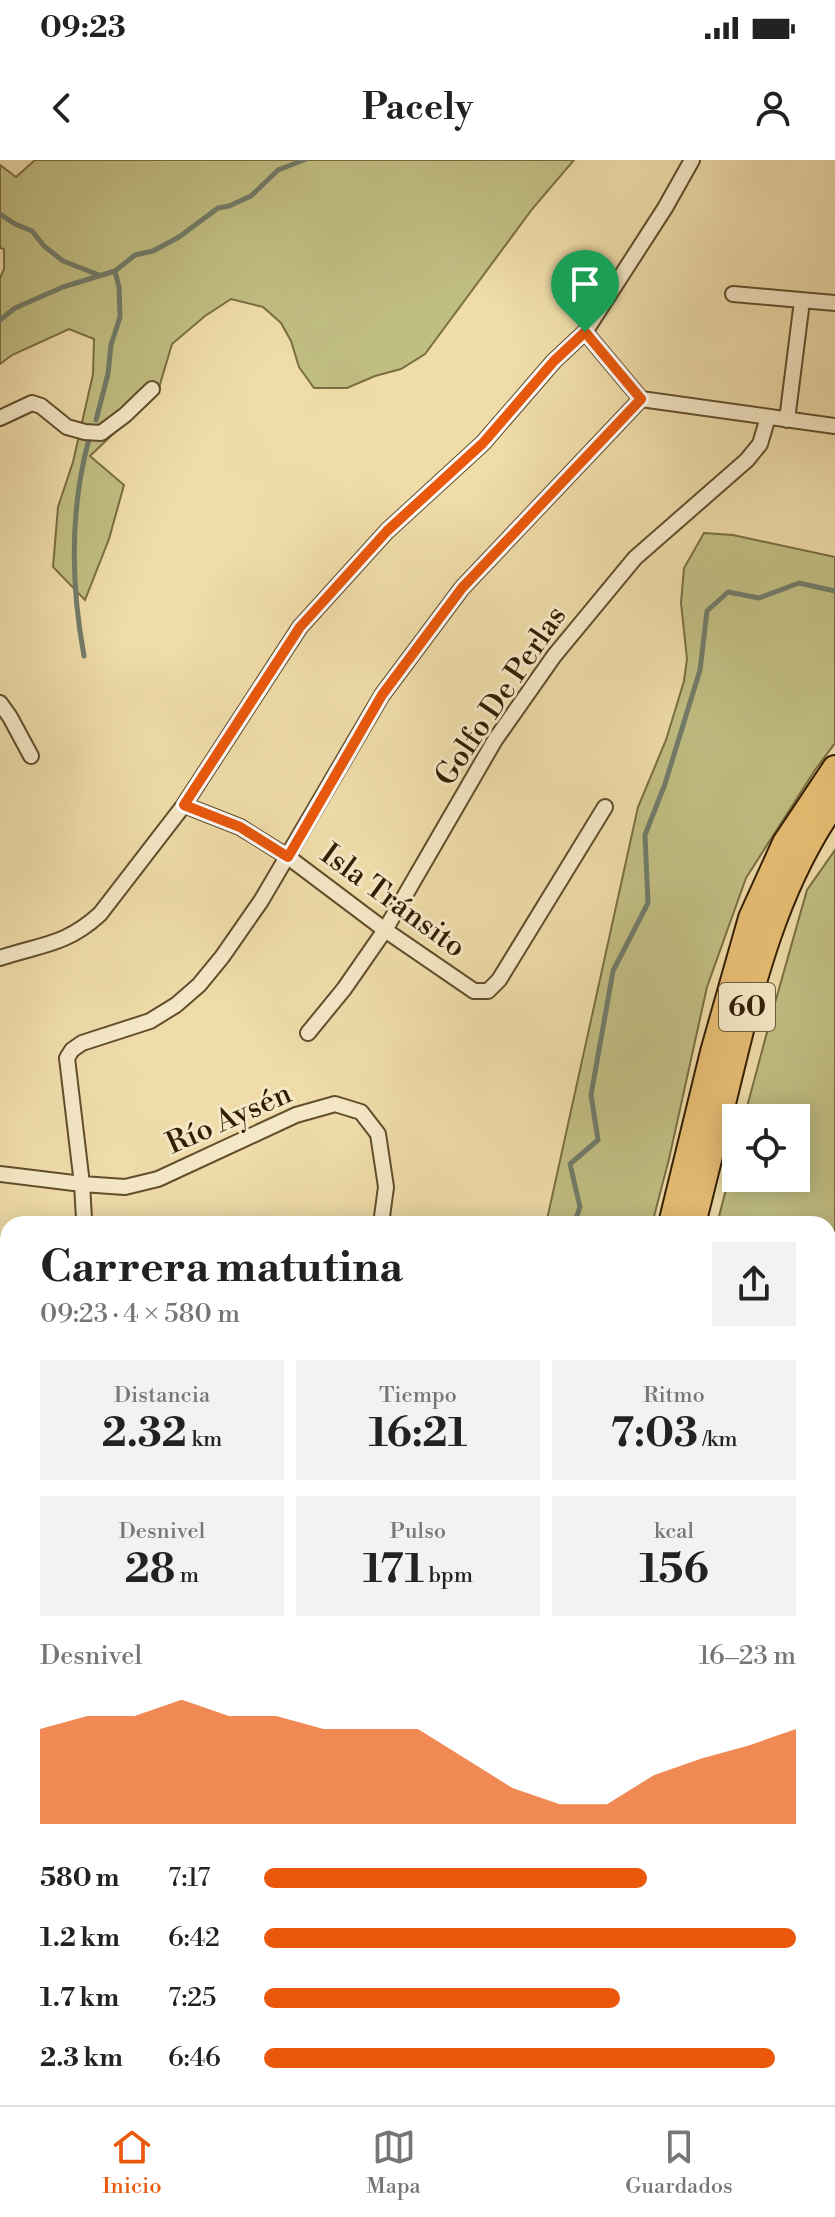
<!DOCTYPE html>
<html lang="es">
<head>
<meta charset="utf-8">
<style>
  body { margin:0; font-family:"Libre Bodoni",serif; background:#f2f2f2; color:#222; height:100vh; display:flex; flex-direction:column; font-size:30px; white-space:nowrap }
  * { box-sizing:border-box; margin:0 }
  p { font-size:26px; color:#767676 }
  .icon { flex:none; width:44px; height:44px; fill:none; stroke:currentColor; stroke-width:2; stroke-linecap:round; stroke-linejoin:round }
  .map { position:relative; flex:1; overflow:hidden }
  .details { position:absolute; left:0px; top:1056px; width:836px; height:890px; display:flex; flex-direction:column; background:#fff; border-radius:24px 24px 0 0; box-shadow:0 4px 20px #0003 }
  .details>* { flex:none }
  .controls { position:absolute; left:722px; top:944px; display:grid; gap:16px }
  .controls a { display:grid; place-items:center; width:88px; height:88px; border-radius:0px; background:#fff; box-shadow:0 4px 20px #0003; font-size:40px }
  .pin { position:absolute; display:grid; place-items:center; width:68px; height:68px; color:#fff; margin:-82px -34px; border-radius:50% 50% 50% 0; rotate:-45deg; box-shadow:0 0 8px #0007 }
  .pin .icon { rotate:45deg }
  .round { display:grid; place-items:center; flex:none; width:84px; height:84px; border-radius:0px; background:#f2f2f2 }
  .overview { display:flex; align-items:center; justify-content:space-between; height:136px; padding:0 40px }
  h1 { font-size:44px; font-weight:800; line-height:60px }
  .metrics { display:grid; grid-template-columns:repeat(3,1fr); gap:12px; height:136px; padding:8px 40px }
  .metrics div { display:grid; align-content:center; border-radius:0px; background:#f2f2f2; text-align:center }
  .metrics b { font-size:40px; font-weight:800 }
  .metrics small { font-size:22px; font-weight:400 }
  .metrics p { font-size:22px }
  .chart { height:224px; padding:16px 40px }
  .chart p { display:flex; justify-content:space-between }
  .chart svg { width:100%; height:144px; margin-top:8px; fill:#ea580c; opacity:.7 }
  ul { padding:0 40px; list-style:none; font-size:26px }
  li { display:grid; grid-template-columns:128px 96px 1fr; align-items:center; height:60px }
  li i { height:20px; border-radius:10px; background:#ea580c }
  .status { display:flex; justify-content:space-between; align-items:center; height:56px; padding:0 40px; background:#fff; direction:ltr }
  .status svg { height:22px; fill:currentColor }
  header { display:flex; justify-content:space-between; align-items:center; height:104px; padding:0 40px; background:#fff; font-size:36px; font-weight:800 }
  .dock { display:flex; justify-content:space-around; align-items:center; height:112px; border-top:2px solid #e0e0e0; background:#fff; font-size:22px; color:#767676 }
  .dock a { display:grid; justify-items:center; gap:4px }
  .dock .selected { color:#ea580c }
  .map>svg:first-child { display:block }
</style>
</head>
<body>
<div class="status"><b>09:23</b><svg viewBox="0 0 49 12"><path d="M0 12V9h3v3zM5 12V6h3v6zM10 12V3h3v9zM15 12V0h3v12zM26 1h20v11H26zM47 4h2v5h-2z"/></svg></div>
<header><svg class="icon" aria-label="back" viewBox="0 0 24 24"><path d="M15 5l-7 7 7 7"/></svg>Pacely<svg class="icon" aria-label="person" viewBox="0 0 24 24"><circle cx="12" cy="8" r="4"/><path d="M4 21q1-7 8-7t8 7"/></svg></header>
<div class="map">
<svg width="835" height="1945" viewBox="0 0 835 1945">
  <rect width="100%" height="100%" fill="#efdca9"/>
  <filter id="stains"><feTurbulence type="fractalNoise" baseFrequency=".0025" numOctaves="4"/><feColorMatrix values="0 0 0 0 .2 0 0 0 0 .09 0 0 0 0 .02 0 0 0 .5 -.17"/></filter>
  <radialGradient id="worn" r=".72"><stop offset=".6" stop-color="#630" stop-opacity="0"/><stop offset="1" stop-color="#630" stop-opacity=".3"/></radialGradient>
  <path fill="#c1be82" stroke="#7a6e42" stroke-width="2" d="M 35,0 L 574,0 L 533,48 L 425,194 L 401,209 L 375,216 L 347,228 L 314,228 L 299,207 L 291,181 L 281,163 L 263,147 L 231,139 L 205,156 L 172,184 L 158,231 L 90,296 L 124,325 L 109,379 L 85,440 L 53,407 L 58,347 L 73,302 L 93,214 L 94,179 L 69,169 L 12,195 L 0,204 L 0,118 L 4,109 L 4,89 L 0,88 L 0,5 L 16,17 Z
    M 704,373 L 733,375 L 835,397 L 835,583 L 815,610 L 746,718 L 707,827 L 669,999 L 652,1064 L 546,1064 L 638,647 L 666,580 L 684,521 L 687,499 L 681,443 L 684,408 Z
    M 835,690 L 835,1945 L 0,1945 L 0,1543 L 8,1541 L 8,1938 L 828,1938 L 828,1064 L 717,1064 L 736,991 L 736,1018 L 796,1018 L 796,958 L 744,958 L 773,850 L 807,730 Z
    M 8,1276 L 8,1494 L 0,1496 L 0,1277 Z"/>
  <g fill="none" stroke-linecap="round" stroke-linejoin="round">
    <path stroke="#717c69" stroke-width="5" d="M 0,54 L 15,64 L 32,71 L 44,86 L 63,101 L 99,115
      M 0,160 L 15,148 L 63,127 L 115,111 L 135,95 L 153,91 L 179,77 L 218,48 L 229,46 L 251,36 L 278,10 L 304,0
      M 96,260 L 108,214 L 111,185 L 120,157 L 119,127 L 115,111
      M 84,496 C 71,425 70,349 89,279
      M 574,1064 L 580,1047 L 570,1004 L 598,980 L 591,935 L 613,811 L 648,743 L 645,675 L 665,624 L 700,510 L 707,451 L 728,432 L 759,438 L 799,423 L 835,431
      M 0,1365 L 8,1365"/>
    <defs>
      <path id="street" d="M 733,134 L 835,143
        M 585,172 L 641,239
        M 641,239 L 835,266
        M 0,258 L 32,243 L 41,246 L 67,267 L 85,272 L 101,273 L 125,255 L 152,229
        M 787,260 L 802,141
        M 0,543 L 10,557 L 31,596
        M 184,645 L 240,667 L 288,697 L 385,770 L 474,831 L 488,831 L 499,820 L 605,647
        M 0,798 C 41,784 65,786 100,754 L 184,645 L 300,467 L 387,371 L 483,283 L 554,201 L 585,172 L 665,48 L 692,0
        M 308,873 L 344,829 L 385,770 L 495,580 L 554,496 L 635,398 L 747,300 L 760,284 L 768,257
        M 0,1014 L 82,1024 L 125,1027 L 158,1019 L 296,955 L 335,944 L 361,952 L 378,974 L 386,1027 L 381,1064
        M 82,1064 L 84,1059 L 82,1024 L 67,898 L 72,890 L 82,883 L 150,861 L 176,845 L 199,825 L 222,797 L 261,741 L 382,535 L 462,428 L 641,239
        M 0,1095 L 8,1095
        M 0,1204 L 8,1203"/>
      <path id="highway" d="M 671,1064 L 713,892 L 751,758 L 785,683 L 835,608
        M 693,1064 C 704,1018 716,973 727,927 C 751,828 775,726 835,642
        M 0,1505 L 8,1503
        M 0,1527 L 8,1525"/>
    </defs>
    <use href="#street" stroke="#624e2c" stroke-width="18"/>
    <use href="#highway" stroke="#331e02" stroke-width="28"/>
    <use href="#street" stroke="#f5e8c7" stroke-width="14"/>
    <use href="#highway" stroke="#e8be74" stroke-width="24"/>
  </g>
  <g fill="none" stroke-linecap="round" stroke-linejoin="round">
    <defs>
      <path id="route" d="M 585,172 L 641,239 L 462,428 L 382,535 L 288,697 L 240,667 L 184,645 L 300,467 L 387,371 L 483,283 L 554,201 Z"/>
    </defs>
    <use href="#route" stroke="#fff" stroke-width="16"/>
    <use href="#route" stroke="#ea580c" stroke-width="10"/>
  </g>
  <g text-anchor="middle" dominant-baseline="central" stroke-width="6" stroke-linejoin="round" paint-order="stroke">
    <rect fill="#f5e8c7" stroke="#6d5b3d" stroke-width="2" x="719" y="823" width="56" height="48" rx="6"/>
    <g font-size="28" font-weight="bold" fill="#331e02">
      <text x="747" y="847">60</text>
    </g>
    <g font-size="30" fill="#331e02" stroke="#f5e8c7">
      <text transform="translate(501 536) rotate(-56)">Golfo De Perlas</text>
      <text transform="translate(393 741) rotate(36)">Isla Tránsito</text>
      <text transform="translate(229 959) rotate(-24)">Río Aysén</text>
    </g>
  </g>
  <rect width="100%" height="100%" filter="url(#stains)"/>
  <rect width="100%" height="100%" fill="url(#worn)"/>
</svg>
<div class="controls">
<a><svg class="icon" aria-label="locate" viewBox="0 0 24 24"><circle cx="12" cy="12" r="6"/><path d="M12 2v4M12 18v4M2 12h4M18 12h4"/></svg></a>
</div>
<div class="pin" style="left:585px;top:172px;background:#1e9e55"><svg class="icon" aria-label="arrive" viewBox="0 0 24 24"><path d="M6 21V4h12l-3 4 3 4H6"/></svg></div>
<section class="details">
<div class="overview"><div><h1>Carrera matutina</h1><p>09:23 · 4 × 580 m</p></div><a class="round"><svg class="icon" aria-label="share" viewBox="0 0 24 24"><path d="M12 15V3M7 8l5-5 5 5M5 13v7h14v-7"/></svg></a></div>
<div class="metrics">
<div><p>Distancia</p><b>2.32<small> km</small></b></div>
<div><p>Tiempo</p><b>16:21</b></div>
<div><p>Ritmo</p><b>7:03<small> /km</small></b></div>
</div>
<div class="metrics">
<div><p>Desnivel</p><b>28<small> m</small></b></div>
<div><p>Pulso</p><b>171<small> bpm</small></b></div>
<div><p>kcal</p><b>156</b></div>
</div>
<div class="chart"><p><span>Desnivel</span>16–23 m</p>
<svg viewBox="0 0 160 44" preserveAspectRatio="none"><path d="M0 44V15L10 11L20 11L30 6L40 11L50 11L60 15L70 15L80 15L90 24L100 33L110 38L120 38L130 29L140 24L150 20L160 15V44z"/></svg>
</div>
<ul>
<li><b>580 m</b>7:17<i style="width:72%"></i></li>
<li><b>1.2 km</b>6:42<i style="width:100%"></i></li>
<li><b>1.7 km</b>7:25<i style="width:67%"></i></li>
<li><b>2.3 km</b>6:46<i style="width:96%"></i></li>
</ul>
</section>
</div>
<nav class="dock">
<a class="selected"><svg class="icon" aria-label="home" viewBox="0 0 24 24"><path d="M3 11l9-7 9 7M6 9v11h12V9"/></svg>Inicio</a>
<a><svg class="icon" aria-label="map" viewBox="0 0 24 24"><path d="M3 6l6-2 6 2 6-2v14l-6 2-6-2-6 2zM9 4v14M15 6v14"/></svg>Mapa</a>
<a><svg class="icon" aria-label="saved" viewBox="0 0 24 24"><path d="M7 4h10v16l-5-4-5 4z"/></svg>Guardados</a>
</nav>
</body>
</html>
